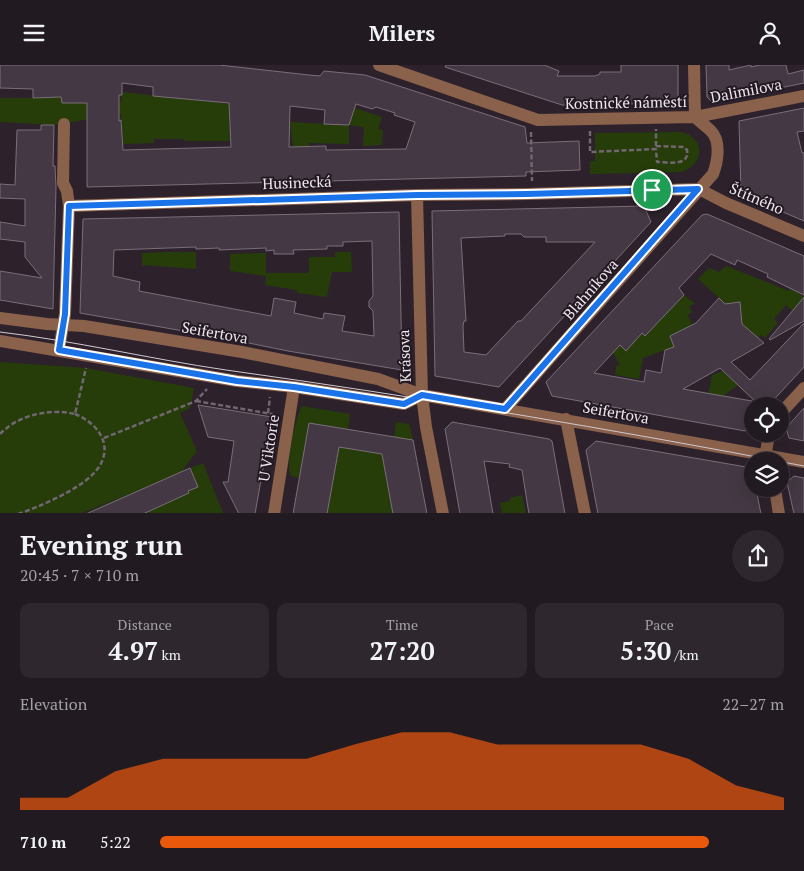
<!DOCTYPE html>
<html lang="en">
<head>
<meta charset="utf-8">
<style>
  body { margin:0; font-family:"PT Serif",serif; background:#2e272e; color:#f1f3f6; height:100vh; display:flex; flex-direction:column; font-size:19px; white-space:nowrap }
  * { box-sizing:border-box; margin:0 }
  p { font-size:16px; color:#a2a1a5 }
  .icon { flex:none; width:28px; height:28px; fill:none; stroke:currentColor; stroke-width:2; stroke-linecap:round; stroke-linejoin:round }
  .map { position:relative; height:448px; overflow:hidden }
  .drawer { display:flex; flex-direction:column; background:#221a21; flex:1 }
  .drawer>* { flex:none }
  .controls { position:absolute; left:744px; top:332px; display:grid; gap:10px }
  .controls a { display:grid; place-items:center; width:45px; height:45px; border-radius:50%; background:#221a21; box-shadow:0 5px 20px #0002,0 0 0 1px #3f383f; font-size:25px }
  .pin { position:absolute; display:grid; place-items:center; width:42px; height:42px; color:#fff; margin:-21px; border:2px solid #fff; border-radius:50%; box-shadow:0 1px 5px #0007 }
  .round { display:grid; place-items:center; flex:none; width:52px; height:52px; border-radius:26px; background:#2e272e }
  .summary { display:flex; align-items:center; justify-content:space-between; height:85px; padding:0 20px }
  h1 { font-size:28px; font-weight:700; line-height:38px }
  .stats { display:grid; grid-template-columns:repeat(3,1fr); gap:8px; height:85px; padding:5px 20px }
  .stats div { display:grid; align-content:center; border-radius:10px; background:#2e272e; text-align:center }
  .stats b { font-size:25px; font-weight:700 }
  .stats small { font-size:14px; font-weight:400 }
  .stats p { font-size:14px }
  .chart { height:140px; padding:10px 20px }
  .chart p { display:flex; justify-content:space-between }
  .chart svg { width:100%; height:90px; margin-top:5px; fill:#ea580c; opacity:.7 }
  ul { padding:0 20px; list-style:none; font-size:16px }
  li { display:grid; grid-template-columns:80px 60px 1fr; align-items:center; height:38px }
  li i { height:12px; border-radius:6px; background:#ea580c }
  header { display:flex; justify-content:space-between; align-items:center; height:65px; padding:0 20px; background:#221a21; font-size:22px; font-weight:700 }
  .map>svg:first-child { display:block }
</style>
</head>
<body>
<header><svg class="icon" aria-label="menu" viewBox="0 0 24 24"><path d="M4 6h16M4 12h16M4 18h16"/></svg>Milers<svg class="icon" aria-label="person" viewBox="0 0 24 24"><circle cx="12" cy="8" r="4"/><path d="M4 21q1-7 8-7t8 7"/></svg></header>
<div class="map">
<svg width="804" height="449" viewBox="0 0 804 449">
  <rect width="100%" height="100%" fill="#2d222c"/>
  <path fill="#263d0a" d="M 122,27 L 240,40 L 229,55 L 230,76 L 185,76 L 184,74 L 154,74 L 154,78 L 123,79 L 121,49 L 54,60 L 0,57 L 0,33 L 32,33 L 33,29 L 61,29 L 95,37 L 121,37 Z
    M 355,43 L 382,52 L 378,64 L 383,65 L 382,80 L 363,81 L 364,62 L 349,60 L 349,79 L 309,78 L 309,81 L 293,82 L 290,57 L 349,60 Z
    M 681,67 C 706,73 705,99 682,107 L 590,109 L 590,96 L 595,96 L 595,68 Z
    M 164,187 L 196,187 L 196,204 L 142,200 L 142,188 Z
    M 335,187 L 351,187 L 352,207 L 332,207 L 327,232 L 298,228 L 296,225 L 265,220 L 266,211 L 230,206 L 230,189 L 266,188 L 266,208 L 309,208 L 309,192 L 335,192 Z
    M 726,201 L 789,226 L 790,223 L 798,227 L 804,233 L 800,253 L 786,240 L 774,254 L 778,258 L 765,273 L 761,270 L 758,273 L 742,259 L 740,237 L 726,239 L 698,214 L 709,203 L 719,207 Z
    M 684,230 L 695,239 L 689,241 L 692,247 L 688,250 L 692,260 L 670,271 L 674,282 L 643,293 L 639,314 L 615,310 L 616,301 L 620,300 L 612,286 L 618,279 L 626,286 L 642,268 L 645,271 Z
    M 0,297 L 86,303 L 194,323 L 190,343 L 180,348 L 197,386 L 182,406 L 203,398 L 223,448 L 86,448 L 133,427 L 82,448 L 0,448 Z
    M 723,306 L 738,320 L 726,329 L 725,331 L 718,330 L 717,333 L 708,331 L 712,310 Z
    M 302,341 L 350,349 L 348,364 L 309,358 L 299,413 L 291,411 C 285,401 295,353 302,341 Z
    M 396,357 L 409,359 L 413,375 L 394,372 Z
    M 339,382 L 382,389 L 393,448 L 327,449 Z
    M 522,430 L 526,448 L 502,448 L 500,438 L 510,436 L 510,433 Z"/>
  <path fill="#433843" stroke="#7b6e7b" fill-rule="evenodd" d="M 0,0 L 219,0 L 309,10 L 320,11 L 324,6 L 365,10 L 525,62 L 527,78 L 579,76 L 580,105 L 526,107 L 526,111 L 87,122 L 87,38 L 62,38 L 61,32 L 33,33 L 33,24 L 0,23 ZM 122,18 L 153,22 L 153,31 L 229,38 L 231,82 L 123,85 L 121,55 L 119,56 L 119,30 L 122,30 ZM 356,39 L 372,44 L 376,42 L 395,48 L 394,50 L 415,57 L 406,84 L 326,85 L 326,81 L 289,82 L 290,41 L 325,45 L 324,59 L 349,60 Z
    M 446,0 L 544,0 L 559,6 L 557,11 L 595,11 L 600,9 L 600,7 L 621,7 L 621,0 L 678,0 L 678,38 L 562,40 L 445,2 Z
    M 706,0 L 729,0 L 729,5 L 751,0 L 751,2 L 760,0 L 786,0 L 788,9 L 804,5 L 804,18 L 712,37 L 707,32 Z
    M 804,43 L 804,66 L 797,67 L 802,88 L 804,88 L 804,156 L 741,129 L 739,56 Z
    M 41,60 L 54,60 L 53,101 L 55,101 L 56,122 L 53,244 L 0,235 L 0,206 L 42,213 L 25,192 L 25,177 L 0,174 L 0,157 L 25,161 L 25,134 L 0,133 L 0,119 L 15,120 L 17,65 L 41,65 Z
    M 644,141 L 651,157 L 499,322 L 435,311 L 432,146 ZM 505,169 L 521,169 L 524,172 L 546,172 L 546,177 L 595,177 L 521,256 L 518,256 L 486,290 L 464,287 L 463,261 L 464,256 L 466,256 L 461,173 L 505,171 Z
    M 399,147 L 402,305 L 288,286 L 224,273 L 80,248 L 83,154 ZM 372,176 L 373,231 L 369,236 L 369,242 L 373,246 L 374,271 L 342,266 L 345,251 L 324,248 L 323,254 L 294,248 L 296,237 L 274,233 L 271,251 L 139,226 L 140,217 L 113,211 L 114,185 L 196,182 L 196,184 L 219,183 L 219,185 L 266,183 L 266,186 L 274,185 L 274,189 L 294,189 L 293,185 L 327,184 L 327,181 L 343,181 L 343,177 Z
    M 707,149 L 804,191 L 804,230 L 767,212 L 768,209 L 737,195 L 735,200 L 711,189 L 679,223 L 684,230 L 645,271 L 642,268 L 626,286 L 620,280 L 594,308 L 644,317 L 646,305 L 661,308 L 665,285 L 674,282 L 670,271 L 696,258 L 719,233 L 725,239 L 740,237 L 742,259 L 764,278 L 731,297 L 750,315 L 804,258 L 804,302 L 768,341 L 760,341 L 720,303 L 683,324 L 752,336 L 752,358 L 745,366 L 552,331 L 546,317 L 702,150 Z
    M 804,232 L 804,256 L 770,275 L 769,274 Z
    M 198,340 L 272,352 L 255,449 L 239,449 L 223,417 L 228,417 L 234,376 L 208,372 Z
    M 804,343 L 804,376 L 789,373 L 786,363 Z
    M 452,357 L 549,374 L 552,376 L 565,449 L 529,449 L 522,405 L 509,402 L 510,399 L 484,396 L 493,449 L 460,449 L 445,364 Z
    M 309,358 L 413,375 L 427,449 L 393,449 L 382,389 L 339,382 L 327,449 L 293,449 Z
    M 596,376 L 752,403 L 752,424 L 756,424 L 761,449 L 598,449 L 586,385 Z
    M 190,403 L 198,422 L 188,426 L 189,428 L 143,449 L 86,449 Z
    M 794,411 L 804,413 L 804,449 L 794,449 L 787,417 Z"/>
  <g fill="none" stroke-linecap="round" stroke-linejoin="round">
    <path stroke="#716770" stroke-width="2.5" stroke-dasharray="5 2.5" stroke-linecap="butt" d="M 590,66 L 590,87 L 656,84 L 656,64
      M 531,67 L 532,116
      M 656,81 L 684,82 L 687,85 C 690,102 668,97 657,97 L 656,84
      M 196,336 L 272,349 L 275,354
      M 268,348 L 270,332
      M 0,369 C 18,350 50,343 75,349 L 86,303
      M 104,373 L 196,336 L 207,324
      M 18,449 C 39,442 78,425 93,409 C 116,386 102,360 75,349"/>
    <path stroke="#8a614b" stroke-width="12" d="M 379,0 L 538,55 L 695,52 L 804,31
      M 694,0 L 695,52
      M 417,130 L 422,330 L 426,362 L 443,449
      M 69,141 L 417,130 L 527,129 L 699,124 L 726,138 L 804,171
      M 0,253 L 47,259 L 84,261 L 242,287 L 378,314 L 422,330 L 804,397
      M 0,276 L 237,316 L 294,322 L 404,339 L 422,330
      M 59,285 L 65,249 L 69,141 L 67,126 L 63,118 L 64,59
      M 505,344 L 713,109 C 718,96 721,76 711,66 C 706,61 700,57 695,52
      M 780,349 L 804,323
      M 566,354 L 585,449
      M 768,396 L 766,387 L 769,369
      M 775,424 L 779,449
      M 274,449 L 294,322"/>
    <path stroke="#d0c9d0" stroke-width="1" d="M 0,267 C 76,276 150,294 226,305 C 419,332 612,364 804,401"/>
  </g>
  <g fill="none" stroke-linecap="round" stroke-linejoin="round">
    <defs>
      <path id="route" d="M 698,124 L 505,344 L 422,330 L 404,339 L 294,322 L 237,316 L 59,285 L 65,249 L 69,141 L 417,130 L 527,129 Z"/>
    </defs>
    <use href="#route" stroke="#fff" stroke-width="10"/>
    <use href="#route" stroke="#1a73e8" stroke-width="6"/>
  </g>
  <g text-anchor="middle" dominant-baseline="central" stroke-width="4" stroke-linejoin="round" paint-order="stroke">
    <g font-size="15" fill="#ede6ed" stroke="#231923">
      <text transform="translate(746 25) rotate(-11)">Dalimilova</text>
      <text transform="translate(626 37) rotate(-1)">Kostnické náměstí</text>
      <text transform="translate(297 117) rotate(-2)">Husinecká</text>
      <text transform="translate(757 133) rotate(23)">Štítného</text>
      <text transform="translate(590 224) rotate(-49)">Blahníkova</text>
      <text transform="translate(215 267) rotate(10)">Seifertova</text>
      <text transform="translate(404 291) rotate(-92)">Krásova</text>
      <text transform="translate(616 347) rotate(10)">Seifertova</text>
      <text transform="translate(268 383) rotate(-81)">U Viktorie</text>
    </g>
  </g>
</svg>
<div class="controls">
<a><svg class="icon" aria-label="locate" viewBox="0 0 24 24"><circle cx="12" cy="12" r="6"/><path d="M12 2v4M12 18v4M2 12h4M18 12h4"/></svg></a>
<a><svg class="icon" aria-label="layers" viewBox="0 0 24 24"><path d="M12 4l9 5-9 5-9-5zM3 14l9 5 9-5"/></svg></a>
</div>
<div class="pin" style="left:652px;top:125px;background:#1e9e55"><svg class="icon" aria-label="arrive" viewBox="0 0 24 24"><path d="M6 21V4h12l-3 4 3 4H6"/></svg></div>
</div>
<section class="drawer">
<div class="summary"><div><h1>Evening run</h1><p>20:45 · 7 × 710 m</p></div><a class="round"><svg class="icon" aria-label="share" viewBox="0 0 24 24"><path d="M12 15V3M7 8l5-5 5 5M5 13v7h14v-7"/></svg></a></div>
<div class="stats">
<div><p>Distance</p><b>4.97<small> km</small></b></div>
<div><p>Time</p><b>27:20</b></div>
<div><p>Pace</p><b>5:30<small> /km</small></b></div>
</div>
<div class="chart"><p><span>Elevation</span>22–27 m</p>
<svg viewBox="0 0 160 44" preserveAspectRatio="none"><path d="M0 44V38L10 38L20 25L30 19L40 19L50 19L60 19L70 12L80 6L90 6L100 12L110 12L120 12L130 12L140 19L150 32L160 38V44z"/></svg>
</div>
<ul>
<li><b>710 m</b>5:22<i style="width:88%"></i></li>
</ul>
</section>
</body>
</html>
